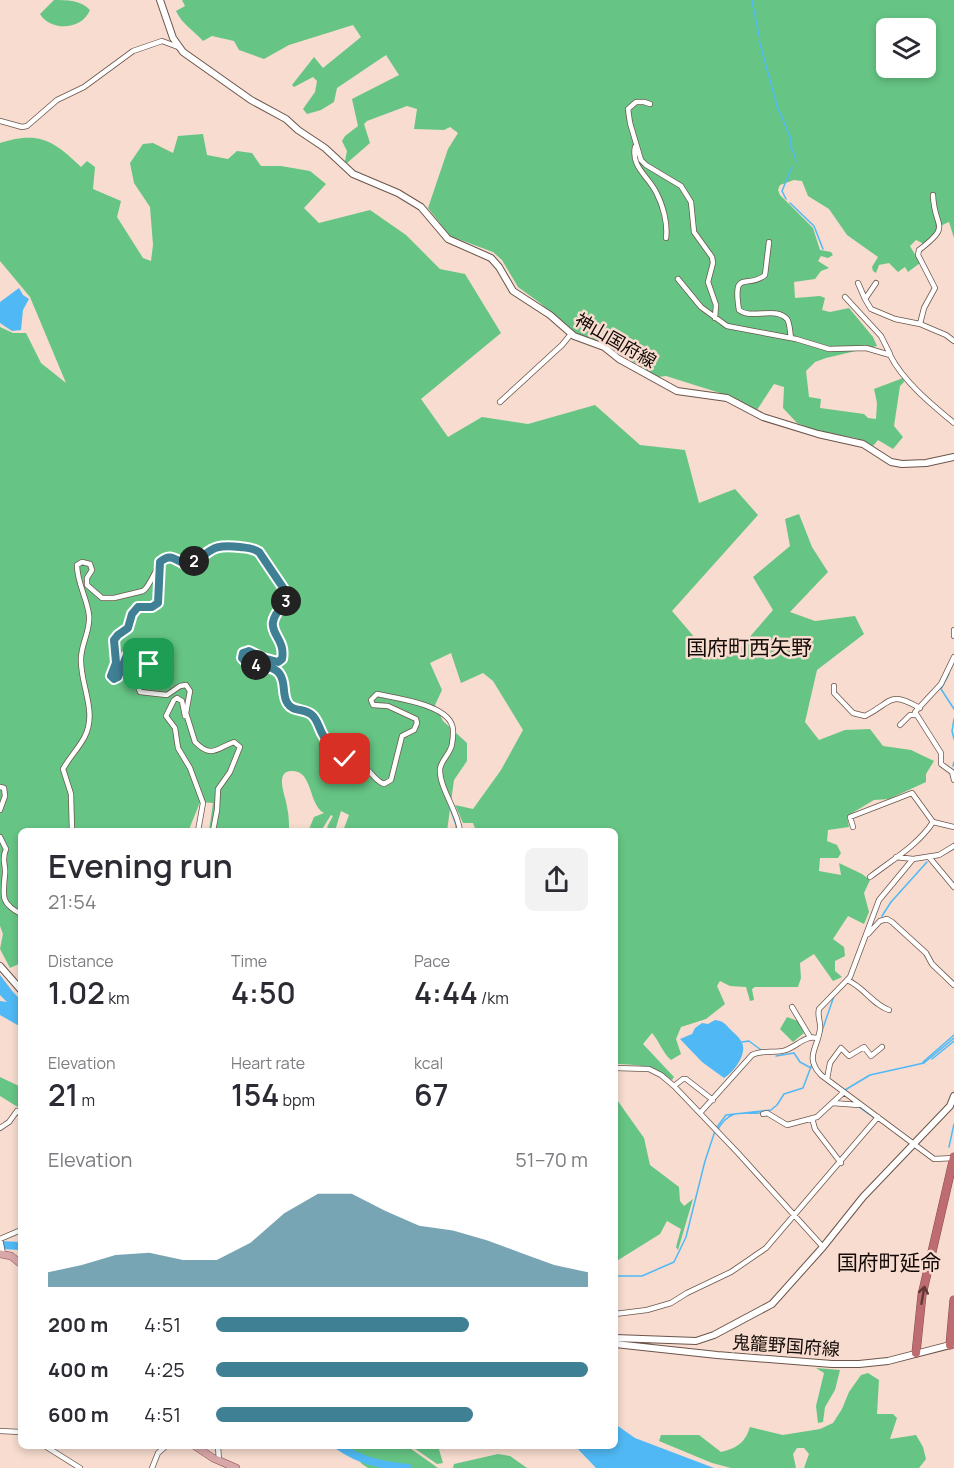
<!DOCTYPE html>
<html lang="en">
<head>
<meta charset="utf-8">
<style>
  body { margin:0; font-family:Manrope,"Noto Sans JP",sans-serif; background:#f2f2f3; color:#2b2b33; height:100vh; display:flex; flex-direction:column; font-size:22px; white-space:nowrap }
  * { box-sizing:border-box; margin:0 }
  p { font-size:20px; color:#7c7c81 }
  .icon { flex:none; width:33px; height:33px; fill:none; stroke:currentColor; stroke-width:2; stroke-linecap:round; stroke-linejoin:round }
  .map { position:relative; flex:1; overflow:hidden }
  .side { position:absolute; left:18px; top:828px; width:600px; height:621px; display:flex; flex-direction:column; background:#fff; border-radius:9px; box-shadow:0 3px 9px #0003 }
  .side>* { flex:none }
  .fabs { position:absolute; left:876px; top:18px; display:grid; gap:12px }
  .fabs a { display:grid; place-items:center; width:60px; height:60px; border-radius:9px; background:#fff; box-shadow:0 3px 9px #0003; font-size:30px }
  .pin { position:absolute; display:grid; place-items:center; width:51px; height:51px; color:#fff; margin:-26px; border-radius:12px; box-shadow:0 3px 9px #0006 }
  .km { position:absolute; width:30px; height:30px; margin:-15px; border-radius:50%; background:#222; color:#fff; font-size:16px; line-height:30px; text-align:center }
  .round { display:grid; place-items:center; flex:none; width:63px; height:63px; border-radius:9px; background:#f2f2f3 }
  .head { display:flex; align-items:center; justify-content:space-between; height:102px; padding:0 30px }
  h1 { font-size:33px; font-weight:600; line-height:45px }
  .stats { display:grid; grid-template-columns:repeat(3,1fr); gap:9px; height:102px; padding:6px 30px }
  .stats div { display:grid; align-content:center }
  .stats b { font-size:30px; font-weight:600 }
  .stats small { font-size:16px; font-weight:400 }
  .stats p { font-size:16px }
  .chart { height:168px; padding:12px 30px }
  .chart p { display:flex; justify-content:space-between }
  .chart svg { width:100%; height:108px; margin-top:6px; fill:#408094; opacity:.7 }
  ul { padding:0 30px; list-style:none; font-size:20px }
  li { display:grid; grid-template-columns:96px 72px 1fr; align-items:center; height:45px }
  li i { height:15px; border-radius:8px; background:#408094 }
  .map>svg:first-child { display:block }
</style>
</head>
<body>
<div class="map">
<svg width="954" height="1468" viewBox="0 0 954 1468">
  <rect width="100%" height="100%" fill="#f7dccf"/>
  <path fill="#66c585" fill-rule="evenodd" d="M 54,0 C 67,0 81,0 90,10 C 82,30 51,32 40,14 Z
    M 182,0 L 954,0 L 954,238 L 949,222 C 932,228 936,237 924,244 L 916,240 L 910,246 L 920,263 L 908,272 L 905,267 L 898,272 L 889,263 L 879,265 L 876,273 L 873,271 L 872,267 L 878,257 L 847,235 L 829,209 L 808,196 L 802,181 L 794,180 L 780,185 L 778,190 L 780,195 L 813,228 L 820,250 L 831,252 L 833,255 L 828,258 L 821,256 L 818,261 L 829,268 L 821,271 L 815,279 L 794,282 L 795,298 L 820,296 L 825,298 L 822,310 L 830,312 L 849,308 L 873,337 L 877,346 L 826,358 L 815,362 L 806,371 L 809,397 L 821,399 L 820,408 L 864,414 L 868,418 L 876,419 L 877,403 L 874,389 L 903,378 L 904,382 L 900,386 L 894,426 L 903,437 L 893,449 L 878,440 L 873,446 L 856,438 L 817,431 L 797,423 L 783,408 L 784,387 L 774,384 L 757,410 L 720,393 L 666,376 L 658,377 L 603,343 L 583,337 L 569,329 L 540,303 L 518,287 L 502,260 L 493,252 L 450,236 L 428,208 L 448,149 L 458,133 L 450,127 L 444,130 L 414,129 L 417,109 L 407,106 L 367,121 L 364,124 L 370,143 L 347,163 L 345,161 L 347,151 L 342,141 L 345,136 L 358,126 L 352,99 L 399,75 L 386,55 L 337,88 L 334,102 L 321,110 L 307,114 L 303,109 L 315,92 L 317,81 L 313,77 L 294,87 L 292,85 L 314,57 L 323,68 L 361,37 L 353,25 L 289,45 L 264,59 L 239,50 L 234,41 L 212,36 L 203,41 C 193,30 182,24 176,11 L 185,6 ZM 886,28 L 926,28 L 926,68 L 886,68 Z
    M 203,134 L 207,155 L 228,159 L 237,151 L 252,153 L 261,166 L 281,166 L 310,171 L 326,184 L 304,208 L 319,223 L 370,210 L 406,235 L 440,269 L 465,274 L 501,333 L 421,399 L 448,437 L 482,417 L 528,424 L 595,405 L 640,445 L 685,450 L 699,503 L 735,489 L 758,515 L 672,611 L 708,653 L 741,647 L 773,610 L 753,577 L 790,546 L 785,519 L 799,514 L 812,547 L 828,572 L 790,612 L 815,621 L 855,616 L 864,634 L 817,670 L 805,722 L 819,740 L 845,730 L 870,729 L 883,746 L 911,750 L 934,761 L 926,774 L 926,782 L 889,799 L 874,800 L 847,816 L 849,827 L 828,830 L 827,841 L 837,845 L 841,853 L 838,858 L 820,858 L 819,871 L 841,875 L 839,863 L 862,874 L 870,880 L 864,893 L 869,912 L 864,924 L 848,916 L 833,939 L 844,947 L 845,956 L 835,961 L 835,971 L 842,977 L 833,981 L 814,954 L 800,963 L 801,978 L 798,987 L 755,987 L 752,989 L 754,1000 L 750,1001 L 746,987 L 730,986 L 720,981 L 717,986 L 725,1004 L 706,1019 L 681,1027 L 676,1039 L 681,1054 L 671,1060 C 662,1052 660,1042 652,1033 L 643,1044 L 674,1077 L 672,1080 C 650,1065 641,1065 615,1064 L 615,831 L 476,831 L 473,823 L 463,823 L 455,805 L 473,809 L 501,770 L 523,730 L 493,681 L 483,673 L 461,683 L 451,653 L 430,663 L 442,690 L 435,705 L 443,721 L 467,743 L 467,761 L 454,780 L 447,831 L 343,831 L 349,815 L 341,811 L 335,831 L 331,831 L 327,827 L 333,816 L 331,815 L 321,831 L 309,829 L 314,817 L 324,813 C 308,804 313,769 291,771 C 274,772 286,797 287,807 C 289,815 289,823 289,831 L 209,831 L 213,803 L 200,802 L 190,827 L 191,831 L 21,831 L 21,963 L 10,968 L 0,949 L 3,934 L 0,926 L 0,327 L 13,333 L 26,333 L 41,363 L 66,383 L 30,297 L 0,261 L 0,143 C 39,131 53,140 81,167 L 87,161 L 95,167 L 93,189 L 121,201 L 117,217 L 143,258 L 151,261 L 153,245 L 150,207 L 134,183 L 130,163 L 143,144 L 153,143 L 173,153 L 178,136 Z
    M 787,1017 L 798,1021 L 804,1033 L 793,1042 L 780,1029 Z
    M 0,1077 L 21,1087 L 21,1109 L 0,1096 Z
    M 615,1097 L 644,1138 L 650,1165 L 679,1187 L 680,1201 L 684,1206 L 693,1199 L 678,1250 L 676,1247 L 681,1229 L 667,1221 L 660,1234 L 615,1262 Z
    M 816,1368 L 840,1370 L 835,1390 L 825,1407 L 823,1422 L 818,1423 L 816,1406 L 824,1373 Z
    M 868,1373 L 879,1380 L 877,1414 L 893,1414 L 897,1418 L 890,1439 L 916,1435 L 923,1447 L 926,1459 L 919,1468 L 804,1468 L 809,1454 L 804,1448 L 797,1448 L 793,1454 L 796,1468 L 731,1468 L 712,1463 L 659,1441 L 661,1435 L 699,1435 L 721,1452 C 737,1448 745,1443 750,1427 L 783,1435 L 820,1429 L 833,1423 L 842,1409 L 849,1392 L 861,1375 Z
    M 346,1446 L 407,1446 L 438,1468 L 368,1468 L 362,1464 Z
    M 411,1446 L 438,1446 L 443,1463 L 437,1464 Z
    M 498,1454 L 510,1456 L 527,1468 L 453,1468 L 454,1464 Z"/>
  <path fill="#50b9f5" d="M 19,288 L 23,295 L 29,299 L 23,310 L 21,330 L 12,331 L 0,323 L 0,302 Z
    M 0,975 L 13,992 L 21,1000 L 21,1027 L 0,1015 L 0,1001 L 7,1002 L 0,995 Z
    M 715,1020 C 724,1021 725,1024 731,1030 C 734,1033 739,1037 741,1041 C 749,1053 733,1073 724,1078 L 702,1062 L 680,1039 L 692,1034 L 695,1028 L 702,1023 L 708,1024 Z
    M 615,1424 L 635,1438 L 714,1468 L 596,1468 L 575,1446 L 615,1446 Z"/>
  <g fill="none" stroke-linecap="round" stroke-linejoin="round">
    <path stroke="#50b9f5" stroke-width="1.5" d="M 752,0 L 759,36
      M 759,40 L 777,106 L 791,139 L 790,146 L 795,156 L 796,162
      M 786,199 L 782,191 L 792,167
      M 790,203 L 814,226 L 823,249
      M 949,674 L 941,689 L 954,709
      M 954,719 L 952,731 L 954,739
      M 953,766 L 954,762
      M 449,805 L 456,825 L 456,831
      M 882,916 L 891,902 L 927,862
      M 822,1031 L 834,996
      M 742,1042 L 749,1041 L 761,1050
      M 776,1056 L 794,1053 L 800,1062 L 811,1068
      M 932,1059 L 954,1041
      M 923,1062 L 954,1035
      M 845,1090 L 870,1075 L 924,1063 L 954,1038
      M 859,1107 L 873,1117
      M 717,1127 L 726,1115 L 771,1110 L 777,1105 L 784,1094 L 803,1088 L 812,1064
      M 718,1129 C 730,1109 740,1114 761,1113
      M 949,1147 L 954,1124
      M 615,1276 L 642,1276 L 674,1262 L 686,1237 L 705,1161 L 715,1131"/>
    <path stroke="#50b9f5" stroke-width="8" d="M 0,1245 L 21,1246
      M 339,1446 C 360,1461 382,1465 408,1468"/>
    <defs>
      <path id="street" d="M 650,104 L 644,102 L 636,102 L 628,109 L 630,123 L 641,160 L 646,165 L 681,186 L 691,202 L 694,232 L 712,257 L 713,263 L 708,282 L 716,305 L 715,318
        M 0,121 L 22,127 L 27,126 L 57,100 L 84,87 L 133,51 L 162,41 L 178,47
        M 635,147 C 631,167 648,176 656,192 C 663,205 668,224 666,238
        M 769,242 L 765,275 C 748,290 732,267 739,310 C 751,320 776,306 787,319 C 790,323 790,333 791,338
        M 678,279 L 701,307 L 727,326 L 796,339 L 829,349 L 866,348 L 890,355 C 903,381 931,404 954,423
        M 858,283 L 865,299
        M 876,283 L 865,299 L 871,309 L 895,319 L 920,324 L 946,335 L 954,341
        M 845,297 L 881,336 L 890,354
        M 920,324 L 924,308 L 935,288 L 918,255 L 919,250 C 953,224 934,229 933,195
        M 500,402 L 562,345 L 571,334
        M 159,568 L 157,603 L 152,607 L 138,607 L 132,614 L 128,628 L 118,635 L 114,640 L 116,663 L 110,676 L 114,679 L 118,677 L 125,659 L 133,649 L 147,648 L 150,651 L 152,664 L 141,663 L 133,672 L 140,692 L 167,695 L 180,686 L 186,685 L 190,691 L 186,713 L 195,742 C 212,759 217,748 234,742 L 240,747 L 230,772 L 218,789 L 217,810 L 213,831
        M 954,630 L 954,636
        M 954,657 L 941,684 L 915,712 L 941,753 L 941,764 L 952,772 L 954,780
        M 834,686 L 834,693 L 853,713 L 865,716 C 893,702 888,690 920,708
        M 185,716 L 182,701 L 177,698 L 174,700 L 166,716 L 175,728 L 178,748 L 190,768 L 203,803 L 198,831
        M 900,725 L 910,715 L 916,715
        M 0,787 L 4,788 L 5,796 L 0,810
        M 853,827 L 850,817 L 912,793 L 933,822 L 954,827
        M 72,831 L 71,794 L 63,769 C 69,758 78,749 84,738 C 98,713 81,687 81,661 C 80,645 91,631 89,615 C 87,598 77,583 77,565 L 82,562 L 90,564 L 92,570 L 87,578 L 87,585 L 102,598 L 114,598 L 143,591 C 153,584 158,557 169,557 C 175,557 182,563 187,565 L 210,549 L 218,546 L 256,550 L 284,588 L 287,597 C 284,607 273,611 272,622 C 272,635 285,646 282,659 C 271,666 260,655 249,651 L 243,653 L 242,658 C 251,670 270,662 280,674 C 287,683 281,695 288,704 C 294,713 306,709 313,715 C 320,721 320,732 325,740 C 337,758 347,756 363,766 C 371,771 375,781 384,784 L 391,780 L 402,736 L 414,730 L 417,723 L 416,719 L 388,706 L 373,705 L 371,700 L 377,694 C 395,698 445,704 452,725 C 454,730 453,738 452,744 C 451,753 441,760 440,769 C 439,788 458,811 460,831
        M 0,837 L 6,849 C 1,861 6,863 5,874 C 3,896 0,903 21,914
        M 954,846 L 939,855 L 913,859 L 879,900 L 850,977 L 819,1009 C 817,1016 821,1022 820,1029 C 818,1048 804,1057 821,1075 L 934,1159 L 954,1158
        M 896,857 L 913,859
        M 929,857 L 954,887
        M 870,877 C 892,860 918,845 933,822
        M 868,934 L 880,921 L 887,919 L 892,922 L 926,953 L 932,964 L 954,985
        M 847,980 C 864,987 873,1005 889,1010
        M 792,1007 L 810,1037
        M 615,1068 L 649,1069 L 661,1075 L 674,1086 L 738,1153 L 823,1247
        M 827,1079 L 830,1063 L 841,1048 L 849,1056 L 864,1047 L 871,1056 L 882,1047
        M 674,1086 L 683,1079 L 686,1079 L 713,1100
        M 832,1103 L 859,1105
        M 700,1113 L 752,1055 C 763,1049 775,1054 786,1050 C 797,1046 806,1035 817,1038
        M 763,1114 L 767,1113 L 787,1125 L 817,1117 L 844,1092
        M 812,1118 L 815,1129 L 841,1163
        M 0,1128 L 9,1122 L 17,1111 L 21,1114
        M 0,1239 L 21,1230
        M 0,1239 L 3,1254
        M 615,1314 L 647,1310 L 671,1303 L 687,1293 L 731,1272 L 766,1248 L 878,1117
        M 0,1431 L 21,1432
        M 45,1446 L 80,1468
        M 218,1446 L 219,1461
        M 152,1468 L 158,1453 L 166,1446"/>
      <path id="secondary" d="M 160,0 L 173,38 L 183,52 L 251,100 L 286,119 L 298,130 L 325,148 L 353,174 L 398,193 L 421,207 L 448,239 L 491,258 L 499,267 L 513,291 L 550,315 L 574,336 L 604,347 L 619,359 L 677,391 L 727,398 L 763,417 L 818,434 L 863,444 L 891,462 L 902,464 L 926,463 L 954,457
        M 0,966 L 21,990
        M 615,1338 L 696,1341 L 714,1335 L 772,1304 L 823,1247 L 863,1197 L 950,1106 L 954,1096
        M 615,1344 L 717,1355 L 832,1364 L 859,1364 L 888,1361 L 954,1344"/>
      <path id="primary" d="M 0,1254 L 11,1256 L 21,1264
        M 195,1446 L 213,1458 L 236,1468"/>
      <path id="highway" d="M 950,1345 L 954,1300
        M 916,1353 L 922,1295 L 954,1157"/>
    </defs>
    <use href="#street" stroke="#6c554a" stroke-width="6"/>
    <use href="#secondary" stroke="#6c554a" stroke-width="8"/>
    <use href="#primary" stroke="#834a4c" stroke-width="8"/>
    <use href="#highway" stroke="#834a4c" stroke-width="9"/>
    <use href="#street" stroke="#fff" stroke-width="4.5"/>
    <use href="#secondary" stroke="#fff" stroke-width="6"/>
    <use href="#primary" stroke="#d9a7aa" stroke-width="7"/>
    <use href="#highway" stroke="#bf6c71" stroke-width="8"/>
  </g>
  <defs><path id="oneway-shaft" d="M-6 0H5M1.5-3L5.5 0L1.5 3" fill="none" stroke-width="1.6" stroke-linecap="round" stroke-linejoin="round" transform="scale(1.5)"/></defs>
  <use stroke="#613737" href="#oneway-shaft" transform="translate(923 1295) rotate(-80)"/>
  <g fill="none" stroke-linecap="round" stroke-linejoin="round">
    <defs>
      <path id="route" d="M 149,664 L 153,661 L 149,649 L 138,647 L 127,655 L 118,677 L 114,679 L 111,676 L 116,663 L 114,640 L 118,635 L 128,628 L 132,614 L 138,607 L 152,607 L 158,603 L 160,562 C 171,552 176,561 187,565 C 212,554 207,543 240,547 C 248,548 253,548 259,552 L 286,592 L 286,602 C 256,632 287,633 282,659 L 278,662 L 263,658 L 249,651 L 243,653 L 242,658 C 251,670 270,662 279,673 C 287,683 281,695 288,704 C 293,712 305,708 312,715 C 318,720 319,729 323,735 C 327,745 336,753 345,759"/>
    </defs>
    <use href="#route" stroke="#fff" stroke-width="12"/>
    <use href="#route" stroke="#408094" stroke-width="8"/>
  </g>
  <g text-anchor="middle" dominant-baseline="central" stroke-width="5" stroke-linejoin="round" paint-order="stroke">
    <g font-size="18" fill="#140b08" stroke="#f7dccf">
      <text transform="translate(616 340) rotate(30)">神山国府線</text>
      <text transform="translate(786 1345) rotate(4)">鬼籠野国府線</text>
    </g>
    <g font-size="21" fill="#140b08" stroke="#f7dccf">
      <text x="749" y="647">国府町西矢野</text>
      <text x="889" y="1262">国府町延命</text>
    </g>
  </g>
</svg>
<div class="fabs">
<a><svg class="icon" aria-label="layers" viewBox="0 0 24 24"><path d="M12 4l9 5-9 5-9-5zM3 14l9 5 9-5"/></svg></a>
</div>
<div class="pin" style="left:149px;top:664px;background:#1e9e55"><svg class="icon" aria-label="arrive" viewBox="0 0 24 24"><path d="M6 21V4h12l-3 4 3 4H6"/></svg></div>
<div class="pin" style="left:345px;top:759px;background:#d93025"><svg class="icon" aria-label="check" viewBox="0 0 24 24"><path d="M5 12l5 5 9-10"/></svg></div>
<b class="km" style="left:194px;top:561px">2</b>
<b class="km" style="left:286px;top:601px">3</b>
<b class="km" style="left:256px;top:665px">4</b>
<section class="side">
<div class="head"><div><h1>Evening run</h1><p>21:54</p></div><a class="round"><svg class="icon" aria-label="share" viewBox="0 0 24 24"><path d="M12 15V3M7 8l5-5 5 5M5 13v7h14v-7"/></svg></a></div>
<div class="stats">
<div><p>Distance</p><b>1.02<small> km</small></b></div>
<div><p>Time</p><b>4:50</b></div>
<div><p>Pace</p><b>4:44<small> /km</small></b></div>
</div>
<div class="stats">
<div><p>Elevation</p><b>21<small> m</small></b></div>
<div><p>Heart rate</p><b>154<small> bpm</small></b></div>
<div><p>kcal</p><b>67</b></div>
</div>
<div class="chart"><p><span>Elevation</span>51–70 m</p>
<svg viewBox="0 0 160 44" preserveAspectRatio="none"><path d="M0 44V38L10 35L20 31L30 30L40 33L50 33L60 26L70 14L80 6L90 6L100 13L110 19L120 21L130 25L140 30L150 35L160 38V44z"/></svg>
</div>
<ul>
<li><b>200 m</b>4:51<i style="width:68%"></i></li>
<li><b>400 m</b>4:25<i style="width:100%"></i></li>
<li><b>600 m</b>4:51<i style="width:69%"></i></li>
</ul>
</section>
</div>
</body>
</html>
